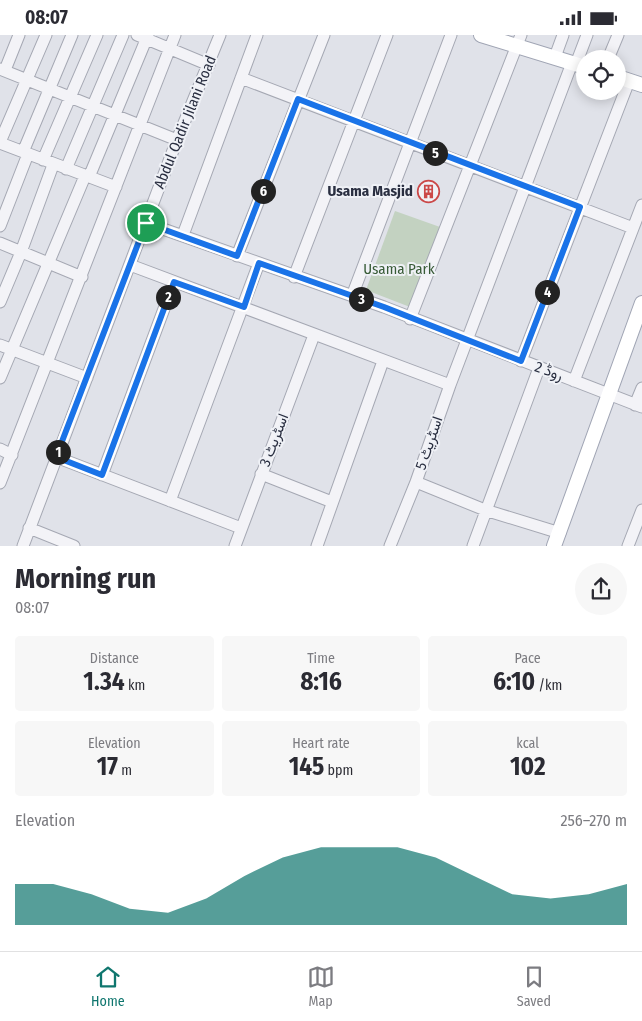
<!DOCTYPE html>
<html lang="en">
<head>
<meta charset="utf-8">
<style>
  body { margin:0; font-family:"Fira Sans Condensed",Vazirmatn,sans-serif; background:#f7f7f7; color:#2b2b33; height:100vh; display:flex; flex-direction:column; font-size:19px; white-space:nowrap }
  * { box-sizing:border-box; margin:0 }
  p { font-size:16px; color:#7c7c81 }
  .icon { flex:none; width:28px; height:28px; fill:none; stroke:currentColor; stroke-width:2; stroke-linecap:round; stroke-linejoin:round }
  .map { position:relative; height:511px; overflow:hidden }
  .sheet { display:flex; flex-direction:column; background:#fff; flex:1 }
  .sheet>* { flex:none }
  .fabs { position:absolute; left:576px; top:15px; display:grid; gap:10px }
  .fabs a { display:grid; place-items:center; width:50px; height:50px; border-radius:50%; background:#fff; box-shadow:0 2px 12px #0003; font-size:25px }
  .pin { position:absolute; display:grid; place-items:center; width:42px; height:42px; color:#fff; margin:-21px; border:2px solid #fff; border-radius:50%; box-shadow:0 1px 5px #0007 }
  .km { position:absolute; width:25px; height:25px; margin:-12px; border-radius:50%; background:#222; color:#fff; font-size:14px; line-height:25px; text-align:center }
  .round { display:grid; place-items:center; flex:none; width:52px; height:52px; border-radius:26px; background:#f7f7f7 }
  .summary { display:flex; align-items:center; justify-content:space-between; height:85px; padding:0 15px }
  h1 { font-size:28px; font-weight:700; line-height:38px }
  .stats { display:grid; grid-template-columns:repeat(3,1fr); gap:8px; height:85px; padding:5px 15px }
  .stats div { display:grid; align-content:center; border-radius:5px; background:#f7f7f7; text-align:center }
  .stats b { font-size:25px; font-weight:700 }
  .stats small { font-size:14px; font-weight:400 }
  .stats p { font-size:14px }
  .chart { height:140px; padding:10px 15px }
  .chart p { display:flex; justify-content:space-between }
  .chart svg { width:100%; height:90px; margin-top:5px; fill:#0f766e; opacity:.7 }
  .status { display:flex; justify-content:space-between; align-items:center; height:35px; padding:0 25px; background:#fff; direction:ltr }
  .status svg { height:14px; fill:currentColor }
  .tabs { display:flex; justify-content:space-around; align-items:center; height:70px; border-top:1px solid #e1e1e2; background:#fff; font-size:14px; color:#7c7c81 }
  .tabs a { display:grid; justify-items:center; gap:2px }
  .tabs .on { color:#0f766e }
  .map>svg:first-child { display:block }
</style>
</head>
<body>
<div class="status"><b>08:07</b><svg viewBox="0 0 49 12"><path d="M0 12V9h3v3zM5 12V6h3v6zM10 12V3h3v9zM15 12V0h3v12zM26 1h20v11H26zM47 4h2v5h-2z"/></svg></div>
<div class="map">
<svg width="642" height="511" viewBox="0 0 642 511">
  <rect width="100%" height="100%" fill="#e0e2e9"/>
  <path fill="#c3d2c1" d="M 395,176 L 440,192 L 410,272 L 366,255 Z"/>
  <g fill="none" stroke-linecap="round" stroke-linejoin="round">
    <defs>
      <path id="minor" d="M 137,0 L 209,30
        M 555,22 L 563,0
        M 608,24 L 618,0
        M 576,29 L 587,0
        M 0,34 L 177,105
        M 5,35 L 19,0
        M 241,43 L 633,193
        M 0,107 L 46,0
        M 0,108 L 116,152
        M 23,117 L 72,0
        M 43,125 L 97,0
        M 66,134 L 123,0
        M 89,142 L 148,0
        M 146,188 L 384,272 L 642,372
        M 0,191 L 28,119
        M 183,200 L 257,0
        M 0,208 L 82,242
        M 237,221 L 324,0
        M 130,230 L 450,350
        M 294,242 L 387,0
        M 352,261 L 451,0
        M 0,267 L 21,217 L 53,130
        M 410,284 L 521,0
        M 0,310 L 87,343
        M 521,326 L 629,46
        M 0,343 L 85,141
        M 574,346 L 642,170
        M 635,370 L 642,353
        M 0,414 L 12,420
        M 56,422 L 241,493
        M 261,439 L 332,467
        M 102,440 L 174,247
        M 416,447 L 485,475 L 560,498
        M 0,448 L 175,0
        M 170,466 L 259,228
        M 29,493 L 74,511
        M 23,511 L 177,105 L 220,0
        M 235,511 L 314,300
        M 317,511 L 383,326
        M 390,511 L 416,447 L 450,350 L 572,28
        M 473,511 L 539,333
        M 628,511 L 642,475"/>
      <path id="major" d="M 481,0 L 585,32
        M 618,42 L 642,50
        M 554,511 L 642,268"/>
    </defs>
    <use href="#minor" stroke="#a5a8b3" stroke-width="13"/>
    <use href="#major" stroke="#a0a5b4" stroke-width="16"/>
    <use href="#minor" stroke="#f3f3f7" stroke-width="11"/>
    <use href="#major" stroke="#fff" stroke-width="14"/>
  </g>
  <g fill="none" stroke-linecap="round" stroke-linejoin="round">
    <defs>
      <path id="route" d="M 298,64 L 580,172 L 521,326 L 384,272 L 259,228 L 244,272 L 174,247 L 102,440 L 56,422 L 146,188 L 237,221 Z"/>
    </defs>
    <use href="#route" stroke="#fff" stroke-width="10"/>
    <use href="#route" stroke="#1a73e8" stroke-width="6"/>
  </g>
  <defs>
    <symbol id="building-ring" viewBox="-11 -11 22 22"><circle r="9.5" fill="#eff1f6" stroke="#cb4848" stroke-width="1.5"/><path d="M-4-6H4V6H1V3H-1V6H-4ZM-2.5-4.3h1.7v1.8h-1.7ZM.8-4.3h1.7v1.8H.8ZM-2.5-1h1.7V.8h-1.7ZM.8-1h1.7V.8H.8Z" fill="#cb4848"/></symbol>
  </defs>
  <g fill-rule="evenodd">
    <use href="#building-ring" x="416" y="144" width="25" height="25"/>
  </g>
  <g text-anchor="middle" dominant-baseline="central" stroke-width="4" stroke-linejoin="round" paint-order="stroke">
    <g font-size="15" fill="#292e40" stroke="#eff1f6">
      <text transform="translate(185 87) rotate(-68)">Abdul Qadir Jilani Road</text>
      <text transform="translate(549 336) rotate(20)">روڈ 2</text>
      <text transform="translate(274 405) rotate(-69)">اسٹریٹ 3</text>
      <text transform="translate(429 408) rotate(-71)">اسٹریٹ 5</text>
    </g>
    <g font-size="15" font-weight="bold" fill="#292e40" stroke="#eff1f6" text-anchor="end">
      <text x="413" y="156">Usama Masjid</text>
    </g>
    <g font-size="15" fill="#385b37" stroke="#eff1f6">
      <text x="399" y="234">Usama Park</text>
    </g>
  </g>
</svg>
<div class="fabs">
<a><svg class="icon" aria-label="locate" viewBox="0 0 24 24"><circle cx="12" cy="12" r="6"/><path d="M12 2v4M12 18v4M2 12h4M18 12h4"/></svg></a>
</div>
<div class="pin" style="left:146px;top:188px;background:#1e9e55"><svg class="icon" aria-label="arrive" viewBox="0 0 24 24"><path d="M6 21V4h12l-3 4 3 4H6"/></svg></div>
<b class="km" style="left:58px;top:417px">1</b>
<b class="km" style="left:168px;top:262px">2</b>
<b class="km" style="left:361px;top:264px">3</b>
<b class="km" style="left:547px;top:257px">4</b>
<b class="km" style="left:435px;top:118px">5</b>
<b class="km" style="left:263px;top:156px">6</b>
</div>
<section class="sheet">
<div class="summary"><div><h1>Morning run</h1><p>08:07</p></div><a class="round"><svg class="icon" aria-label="share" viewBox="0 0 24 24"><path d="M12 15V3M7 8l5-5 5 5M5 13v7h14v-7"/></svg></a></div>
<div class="stats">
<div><p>Distance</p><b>1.34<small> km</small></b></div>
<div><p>Time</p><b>8:16</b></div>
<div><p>Pace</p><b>6:10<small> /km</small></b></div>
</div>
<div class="stats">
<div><p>Elevation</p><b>17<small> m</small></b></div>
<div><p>Heart rate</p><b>145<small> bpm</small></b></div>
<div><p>kcal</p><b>102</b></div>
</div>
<div class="chart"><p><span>Elevation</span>256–270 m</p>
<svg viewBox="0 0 160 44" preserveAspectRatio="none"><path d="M0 44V24L10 24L20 29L30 36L40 38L50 31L60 20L70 11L80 6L90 6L100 6L110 11L120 20L130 29L140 31L150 29L160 24V44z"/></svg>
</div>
</section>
<nav class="tabs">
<a class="on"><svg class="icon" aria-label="home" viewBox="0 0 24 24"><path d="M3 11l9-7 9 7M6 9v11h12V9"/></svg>Home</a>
<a><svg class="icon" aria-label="map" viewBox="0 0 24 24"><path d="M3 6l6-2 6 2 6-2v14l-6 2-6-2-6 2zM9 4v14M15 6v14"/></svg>Map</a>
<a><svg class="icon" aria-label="saved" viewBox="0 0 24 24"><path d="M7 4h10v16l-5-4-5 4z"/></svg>Saved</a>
</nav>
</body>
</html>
